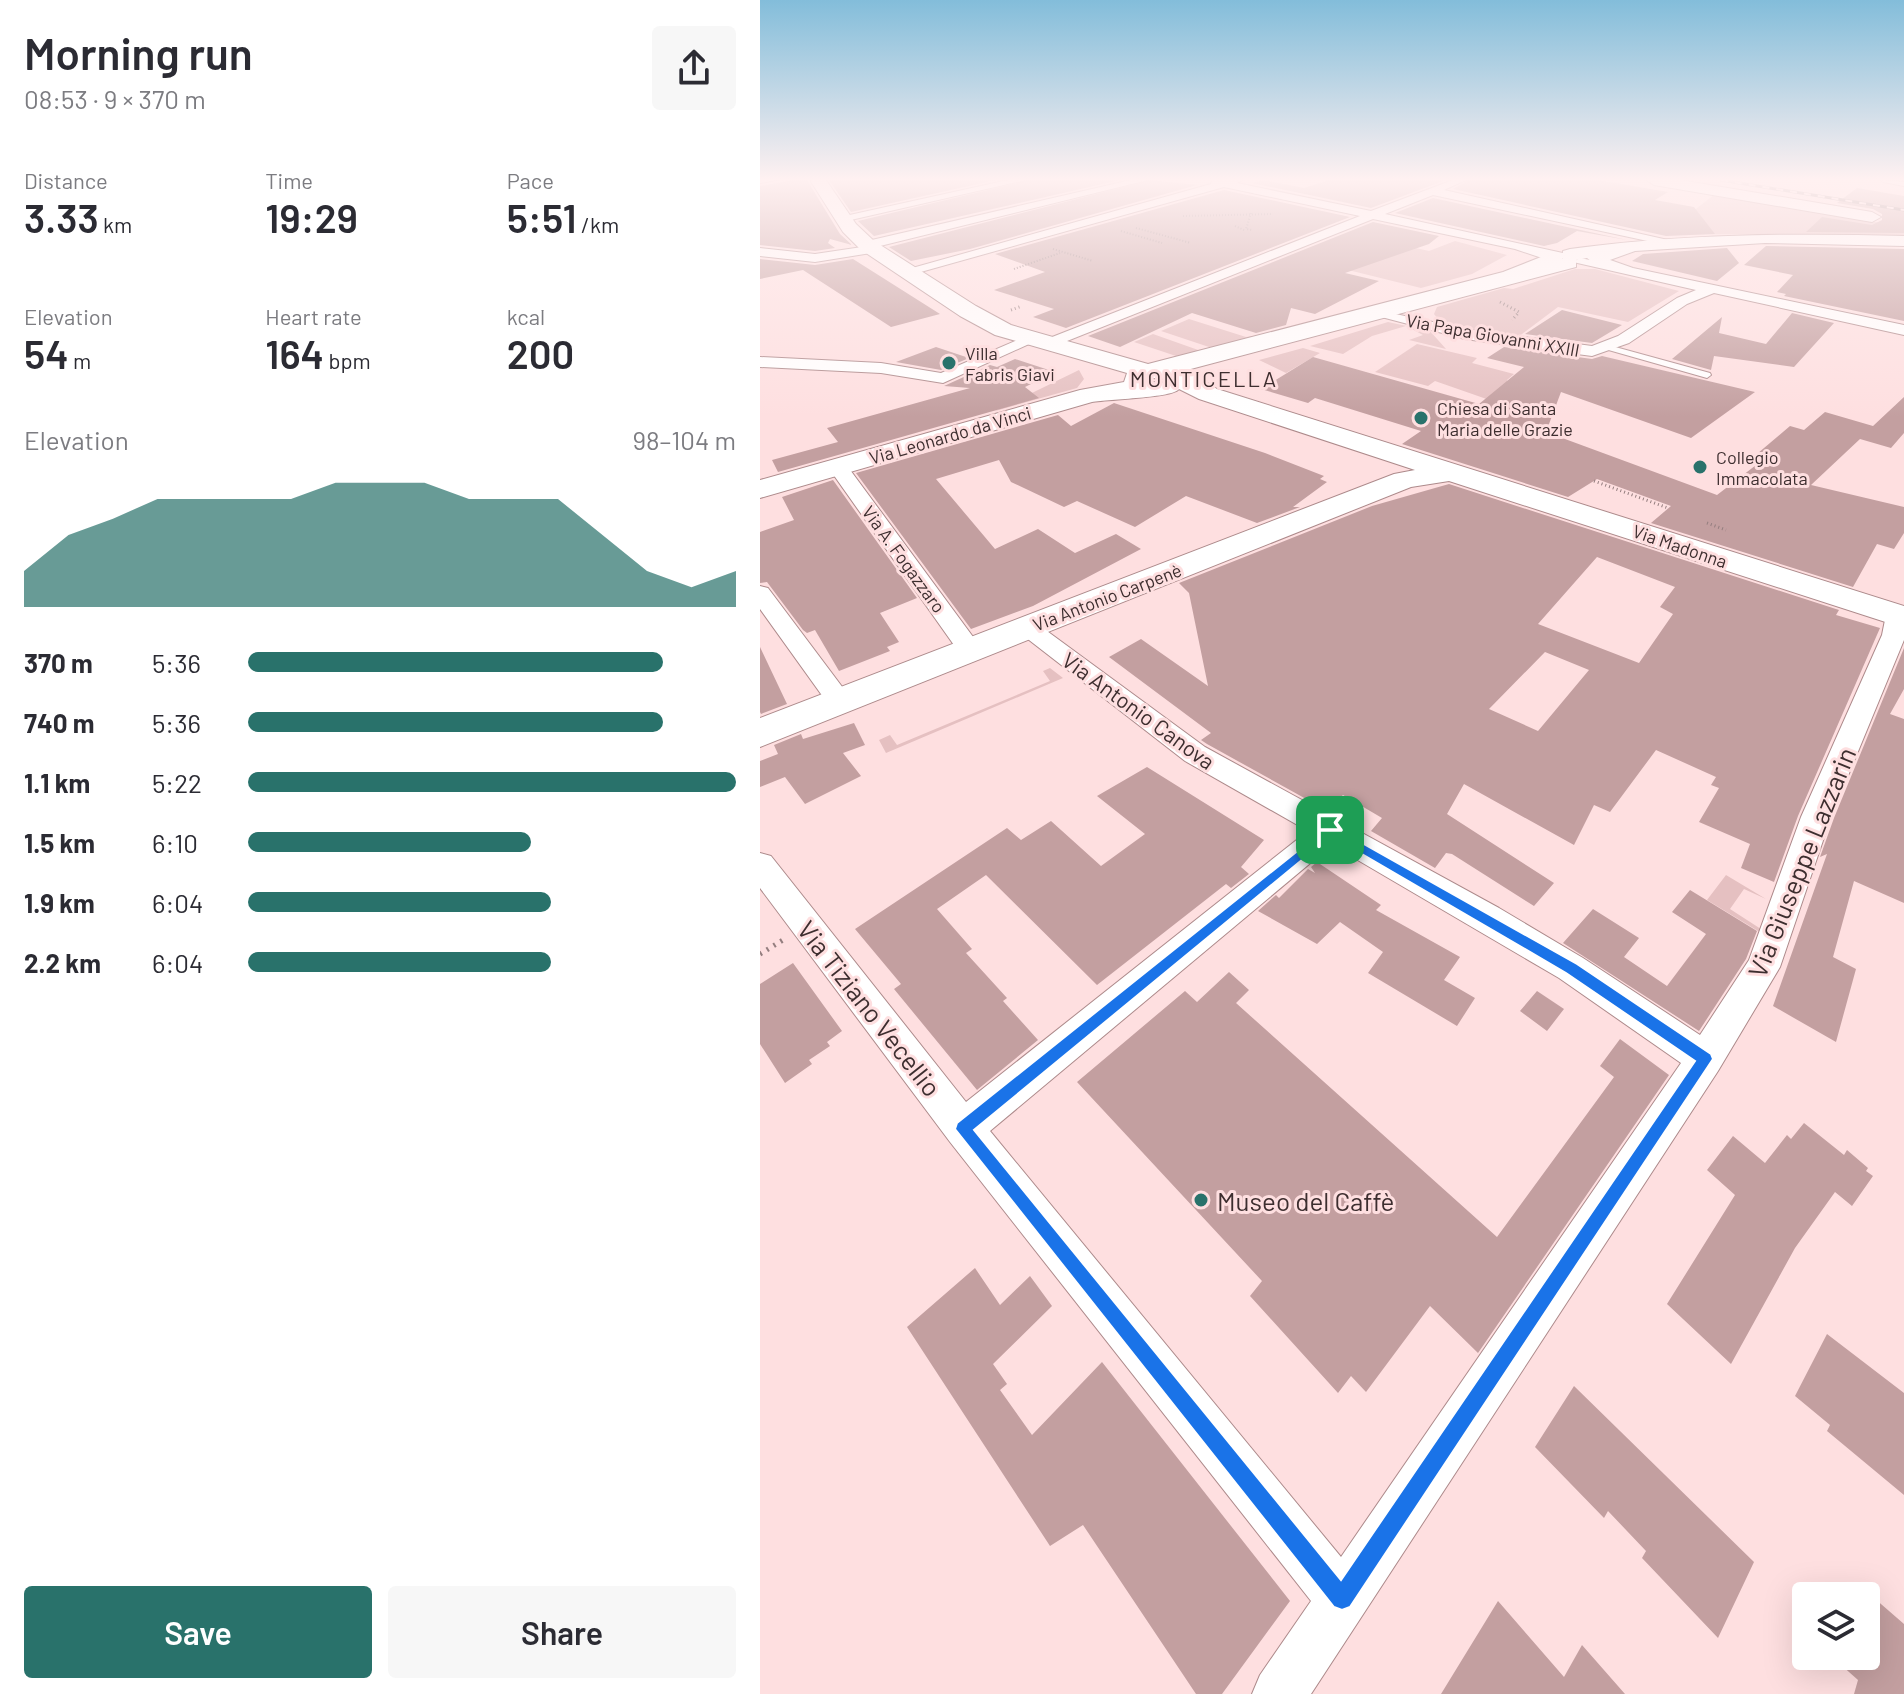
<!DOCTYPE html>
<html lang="en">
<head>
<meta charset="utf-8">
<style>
  body { margin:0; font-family:Barlow,sans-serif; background:#f7f7f7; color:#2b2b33; height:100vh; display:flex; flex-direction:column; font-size:30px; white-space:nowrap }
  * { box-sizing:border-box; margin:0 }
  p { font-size:26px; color:#7c7c81 }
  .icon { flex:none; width:44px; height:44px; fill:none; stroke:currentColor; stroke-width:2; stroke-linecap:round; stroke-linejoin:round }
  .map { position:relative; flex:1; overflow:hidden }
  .drawer { display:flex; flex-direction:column; background:#fff; width:760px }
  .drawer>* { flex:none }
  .tools { position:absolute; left:1032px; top:1582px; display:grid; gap:16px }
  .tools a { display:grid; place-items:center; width:88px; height:88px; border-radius:8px; background:#fff; box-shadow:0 8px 32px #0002; font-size:40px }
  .pin { position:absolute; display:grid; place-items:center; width:68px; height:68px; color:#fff; margin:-34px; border-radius:16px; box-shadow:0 4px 12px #0006 }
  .round { display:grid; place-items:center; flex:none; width:84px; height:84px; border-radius:8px; background:#f7f7f7 }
  .overview { display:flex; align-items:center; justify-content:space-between; height:136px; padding:0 24px }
  h1 { font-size:44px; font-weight:600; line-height:60px }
  .stats { display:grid; grid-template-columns:repeat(3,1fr); gap:12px; height:136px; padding:8px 24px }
  .stats div { display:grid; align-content:center }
  .stats b { font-size:40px; font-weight:600 }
  .stats small { font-size:22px; font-weight:400 }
  .stats p { font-size:22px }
  .chart { height:224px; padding:16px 24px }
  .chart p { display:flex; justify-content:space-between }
  .chart svg { width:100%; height:144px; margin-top:8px; fill:#29726b; opacity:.7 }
  .action { display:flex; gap:16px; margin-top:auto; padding:16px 24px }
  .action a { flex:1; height:92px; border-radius:8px; background:#29726b; color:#fff; font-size:32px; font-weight:600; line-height:92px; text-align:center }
  .action a+a { background:#f7f7f7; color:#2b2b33 }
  ul { padding:0 24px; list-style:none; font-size:26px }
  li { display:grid; grid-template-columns:128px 96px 1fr; align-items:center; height:60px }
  li i { height:20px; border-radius:10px; background:#29726b }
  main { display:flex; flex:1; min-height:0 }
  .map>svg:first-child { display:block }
</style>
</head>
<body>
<main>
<section class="drawer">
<div class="overview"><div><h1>Morning run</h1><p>08:53 · 9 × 370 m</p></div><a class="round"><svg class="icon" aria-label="share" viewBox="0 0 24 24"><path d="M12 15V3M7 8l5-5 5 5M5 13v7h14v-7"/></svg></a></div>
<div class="stats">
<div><p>Distance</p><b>3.33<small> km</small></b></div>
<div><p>Time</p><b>19:29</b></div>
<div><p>Pace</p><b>5:51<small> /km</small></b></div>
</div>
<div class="stats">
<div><p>Elevation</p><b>54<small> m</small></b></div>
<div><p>Heart rate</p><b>164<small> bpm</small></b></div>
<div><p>kcal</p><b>200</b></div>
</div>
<div class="chart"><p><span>Elevation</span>98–104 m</p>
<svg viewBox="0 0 160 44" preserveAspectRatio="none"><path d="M0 44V33L10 22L20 17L30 11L40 11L50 11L60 11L70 6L80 6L90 6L100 11L110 11L120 11L130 22L140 33L150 38L160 33V44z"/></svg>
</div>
<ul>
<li><b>370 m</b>5:36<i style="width:85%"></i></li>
<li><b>740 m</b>5:36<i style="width:85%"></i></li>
<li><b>1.1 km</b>5:22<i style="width:100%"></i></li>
<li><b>1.5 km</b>6:10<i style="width:58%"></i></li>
<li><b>1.9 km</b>6:04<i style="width:62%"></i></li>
<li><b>2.2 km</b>6:04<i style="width:62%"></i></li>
</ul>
<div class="action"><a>Save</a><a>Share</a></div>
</section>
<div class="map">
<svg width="1144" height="1694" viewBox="0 0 1144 1694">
  <rect width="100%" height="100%" fill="#fedfe0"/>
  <path fill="#e5c0c1" d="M 955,194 L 1144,227 L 1144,235 L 904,234 Z
    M 695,241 L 747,255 L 712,274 L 661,288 L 576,267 L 629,242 L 669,251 Z
    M 815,269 L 835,269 L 919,291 L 868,322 L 798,307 L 758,337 L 682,324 L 674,314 L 677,307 L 744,288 L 753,289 Z
    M 429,319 L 486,337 L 501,335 L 452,348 L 401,331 Z
    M 628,322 L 670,331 L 686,349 L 649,340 L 663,335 L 646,326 L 612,336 L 583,354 L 550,346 Z
    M 393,334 L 441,351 L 419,357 L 374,342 Z
    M 657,344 L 717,358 L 712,363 L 754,374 L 747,380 L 758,410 L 675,381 L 668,386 L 615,372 Z
    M 543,348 L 560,353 L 526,373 L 499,360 Z
    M 319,370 L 324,379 L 317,388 L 235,411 Z
    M 290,668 L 303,678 L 126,753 L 119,740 L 130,735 L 137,745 L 290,681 L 283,671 Z
    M 966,875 L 1006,899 L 984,889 L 970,909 L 1004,931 L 1003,934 L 947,900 Z"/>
  <path fill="#c39fa0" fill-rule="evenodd" d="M 33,180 L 47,180 L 80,234 L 92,245 L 70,239 L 68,243 L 75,248 L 55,251 L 0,245 L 0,186 Z
    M 69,180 L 236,180 L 91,212 Z
    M 269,180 L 360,180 L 114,236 L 98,221 Z
    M 391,180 L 437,185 L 210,249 L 151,261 L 129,247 Z
    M 504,180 L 544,188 L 569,180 L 686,180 L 611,208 L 492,183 Z
    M 709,180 L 838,180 L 908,192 L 895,200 L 934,207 L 955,234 L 906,236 L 693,189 Z
    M 1097,188 L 1144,196 L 1144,233 L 1046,232 L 1062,217 L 1112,225 L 1122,220 L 1122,214 L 1113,209 L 1077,203 Z
    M 464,190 L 590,217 L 306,328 L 273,317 L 294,309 L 234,290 L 285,272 L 235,254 Z
    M 673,198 L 867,240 L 817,231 L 797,243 L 784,246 L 635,213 Z
    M 613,222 L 679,236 L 669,244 L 585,273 L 619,281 L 555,314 L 531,308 L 526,325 L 496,333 L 432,313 L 360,347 L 328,336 Z
    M 1006,246 L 1144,249 L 1144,321 L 1024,296 L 1026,294 L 1017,292 L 1033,275 L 984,265 Z
    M 967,248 L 979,263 L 957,281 L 872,261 L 883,254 Z
    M 0,259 L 55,265 L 93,259 L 180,314 L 131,327 L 43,270 L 0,279 Z
    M 802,310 L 862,325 L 832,343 L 765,334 Z
    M 1032,313 L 1074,323 L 1034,367 L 954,356 L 951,370 L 912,359 L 962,317 L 959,333 L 1006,344 Z
    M 176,347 L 209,358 L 181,370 L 136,362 Z
    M 744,347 L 832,359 L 842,356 L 995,392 L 931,438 L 801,392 L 786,432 L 957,495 L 1000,462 L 991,459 L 1030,426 L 1044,430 L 1065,412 L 1113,426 L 1144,397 L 1144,433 L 1131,448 L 1100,439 L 1051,485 L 1144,507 L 1144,533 L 1134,549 L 1117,544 L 1093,587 L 891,523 L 911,506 L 837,479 L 808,497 L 642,444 L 661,431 L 555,398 L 548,403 L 501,389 L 553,357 L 719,404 L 764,367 L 727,358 Z
    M 255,359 L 295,372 L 265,387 L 279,398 L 18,472 L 12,460 L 78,442 L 67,428 L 210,388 L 184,386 L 230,365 L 237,367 Z
    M 354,403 L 505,453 L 564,476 L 560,479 L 567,482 L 533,507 L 540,507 L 497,523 L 426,496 L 375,527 L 317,501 L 304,507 L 251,482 L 239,460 L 176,479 L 235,549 L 278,529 L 315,553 L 356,534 L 381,549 L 273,606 L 211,629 L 96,473 L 298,415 L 311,426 Z
    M 73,480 L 157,598 L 120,613 L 139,642 L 127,647 L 130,651 L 79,671 L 55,630 L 47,633 L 43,630 L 7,582 L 0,583 L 0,532 L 34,520 L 22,497 Z
    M 689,484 L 1079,610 L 1076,615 L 1120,628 L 1038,816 L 1014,882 L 981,868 L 990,844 L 939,822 L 959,788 L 951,785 L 956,777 L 896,750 L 850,812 L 834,805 L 814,845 L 704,784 L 687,814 L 794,883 L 774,906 L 692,854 L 686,853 L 675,868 L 611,831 L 622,818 L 583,795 L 566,810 L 447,744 L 441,740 L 451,733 L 349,657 L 381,639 L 448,686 L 429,593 L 419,583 L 612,506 ZM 837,557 L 915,587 L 900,607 L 913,614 L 879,663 L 778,624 ZM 785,652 L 829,670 L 778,731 L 729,709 Z
    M 0,647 L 27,704 L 1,714 L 0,712 Z
    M 1144,648 L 1144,689 L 1130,714 L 1144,719 L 1144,903 L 1094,881 L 1073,957 L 1096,969 L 1076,1042 L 1013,1006 L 1067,854 L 1060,857 L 1074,818 Z
    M 94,723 L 105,745 L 83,753 L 101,776 L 45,804 L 25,777 L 0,787 L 0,761 L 18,754 L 14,745 L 41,734 L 43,739 Z
    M 387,767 L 504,840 L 481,867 L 489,874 L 471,888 L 466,884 L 337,985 L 226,875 L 177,909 L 212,949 L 206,953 L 247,998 L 243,1001 L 278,1040 L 217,1090 L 134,989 L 141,984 L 95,929 L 247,828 L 261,840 L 291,821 L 341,866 L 385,834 L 337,796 Z
    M 557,862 L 621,905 L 616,910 L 700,957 L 684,980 L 715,998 L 697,1026 L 608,973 L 623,952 L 580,922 L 557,944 L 498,911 L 516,895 L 519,898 L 548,869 L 555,873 L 551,867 Z
    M 930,890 L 997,931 L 986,959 L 939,1031 L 803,943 L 833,909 L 879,938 L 864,957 L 907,986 L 946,934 L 912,912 Z
    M 33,963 L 82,1031 L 67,1042 L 70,1046 L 49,1060 L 52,1064 L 25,1083 L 0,1044 L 0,984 Z
    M 469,972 L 489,990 L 476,1003 L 737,1237 L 854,1077 L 840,1066 L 860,1039 L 909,1075 L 718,1353 L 670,1306 L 606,1392 L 591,1376 L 578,1393 L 490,1296 L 502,1281 L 317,1082 L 425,991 L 437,1002 Z
    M 777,991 L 804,1009 L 787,1031 L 760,1011 Z
    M 1044,1123 L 1084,1155 L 1087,1150 L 1108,1168 L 1106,1171 L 1113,1176 L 1092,1206 L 1075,1192 L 1035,1248 L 971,1364 L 907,1304 L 975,1195 L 947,1170 L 973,1136 L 1005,1163 L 1027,1135 L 1031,1139 Z
    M 215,1268 L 240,1305 L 270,1276 L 292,1306 L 233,1364 L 247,1384 L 240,1390 L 272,1435 L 342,1362 L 530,1601 L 462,1694 L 436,1694 L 323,1525 L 290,1546 L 147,1327 Z
    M 1067,1334 L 1144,1393 L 1144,1495 L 1067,1431 L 1070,1425 L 1035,1396 Z
    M 814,1386 L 994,1562 L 958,1638 L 882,1558 L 886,1551 L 848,1511 L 844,1518 L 775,1447 Z
    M 1106,1591 L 1144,1624 L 1144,1694 L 1094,1694 L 1098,1680 L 1071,1656 L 1106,1656 Z
    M 738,1601 L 804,1677 L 822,1645 L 865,1694 L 681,1694 Z"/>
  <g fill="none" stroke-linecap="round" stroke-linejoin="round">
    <defs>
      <path id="lane" d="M 0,180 L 16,180 L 0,183 Z
        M 1120,180 L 1144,182 L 1144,186 L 1123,182 Z
        M 848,345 L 950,373 L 951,375 L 947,378 L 845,349 Z"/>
      <path id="street" d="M 248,180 L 266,180 L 82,222 L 76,218 Z
        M 371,180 L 388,180 L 116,247 L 115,252 L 111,253 L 55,262 L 0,256 L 0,248 L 55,254 L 102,247 L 103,242 Z
        M 452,180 L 482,180 L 477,183 L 611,211 L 693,180 L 706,180 L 684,190 L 917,242 L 911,246 L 673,195 L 625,214 L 812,255 L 794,262 L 755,249 L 613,219 L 287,349 L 279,344 L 282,341 L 600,216 L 464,187 L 150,275 L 138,272 L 451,184 Z
        M 836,255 L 873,268 L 1144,325 L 1144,335 L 954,293 L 927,304 L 869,343 L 832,356 L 705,339 L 610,314 L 617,310 L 705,329 L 832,346 L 858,336 L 917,298 L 936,290 L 813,262 L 820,258 L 830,260 Z
        M 267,336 L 280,339 L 183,383 L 121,373 L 0,367 L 0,357 L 121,363 L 181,373 Z
        M 78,461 L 85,463 L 219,645 L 222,650 L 219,655 L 201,655 L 68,467 Z
        M 0,586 L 8,588 L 89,696 L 93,702 L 89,708 L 71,708 L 0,609 Z
        M 1138,608 L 1144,609 L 1144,640 L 1071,817 L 1020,967 L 958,1071 L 551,1694 L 492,1694 L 500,1675 L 551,1601 L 190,1142 L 0,888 L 0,853 L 11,856 L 206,1102 L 548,831 L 425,761 L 260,633 L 256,628 L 268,621 L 276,623 L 445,747 L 739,908 L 823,958 L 940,1035 L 989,960 L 1041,817 L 1122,635 L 1126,615 ZM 572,845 L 799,978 L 921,1063 L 581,1557 L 230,1131 Z"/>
      <path id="secondary" d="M 50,180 L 66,180 L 96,224 L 114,241 L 216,306 L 251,325 L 388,364 L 743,272 L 786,255 L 793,253 L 803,259 L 803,251 L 810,249 C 921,234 1032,233 1144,236 L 1144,246 L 1005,243 L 875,251 L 836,265 L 827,258 L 816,260 L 816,267 L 427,370 L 457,389 L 1144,606 L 1144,628 L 689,481 L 651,487 L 0,747 L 0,718 L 634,474 L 655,470 L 439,399 L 419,389 C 413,398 349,399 332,402 L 0,498 L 0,480 L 320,390 L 364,382 L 367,373 L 235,335 L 200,316 L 100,249 L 83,232 ZM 393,378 L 409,379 L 413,383 L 387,382 Z
        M 886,180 L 920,180 L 1112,212 L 1121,217 L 1112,222 L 894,185 Z"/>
    </defs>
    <use href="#lane" stroke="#ad8a8b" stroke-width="2"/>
    <use href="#street" stroke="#ad8a8b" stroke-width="2"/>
    <use href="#secondary" stroke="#ad8a8b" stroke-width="2"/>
    <path stroke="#947e7f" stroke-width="2" stroke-dasharray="1 2" stroke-linecap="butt" d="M 491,213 L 486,229 L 492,230
      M 423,216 L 513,214
      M 475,226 L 484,230
      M 376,228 L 431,243
      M 361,231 L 402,243
      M 293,249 L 333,261
      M 254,269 L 300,253"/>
    <path stroke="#947e7f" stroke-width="3" stroke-dasharray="1 3" stroke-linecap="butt" d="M 740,302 L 759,312 L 752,320
      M 251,310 L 262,306
      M 834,481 L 908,508
      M 947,523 L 966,530"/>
    <path stroke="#947e7f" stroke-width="5" stroke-dasharray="2 6" stroke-linecap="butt" d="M 0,954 L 23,940"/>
    <use href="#lane" fill="#fff" fill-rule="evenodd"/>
    <use href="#street" fill="#fff" fill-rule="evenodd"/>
    <use href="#secondary" fill="#fff" fill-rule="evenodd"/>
    <defs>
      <path id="rail" d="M 961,180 L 1144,210"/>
    </defs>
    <use href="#rail" stroke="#796566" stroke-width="3"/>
    <use href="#rail" stroke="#fedfe0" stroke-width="2" stroke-dasharray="7" stroke-linecap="butt"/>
  </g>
  <linearGradient id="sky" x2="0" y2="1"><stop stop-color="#83bdda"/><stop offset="0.43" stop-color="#fff1f1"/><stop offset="1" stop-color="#fff1f1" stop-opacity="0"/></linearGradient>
  <rect width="1144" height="417" fill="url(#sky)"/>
  <path fill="#1a73e8" stroke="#fff" stroke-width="2" fill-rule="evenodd" d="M 570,825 L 817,964 L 951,1054 L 953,1059 L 590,1607 L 582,1610 L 574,1607 L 195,1129 L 197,1123 ZM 571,836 L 806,973 L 935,1061 L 581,1580 L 214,1130 Z"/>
  <g fill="#29726b" stroke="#fedfe0" stroke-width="3">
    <circle cx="189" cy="363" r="8"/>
    <circle cx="661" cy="418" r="8"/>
    <circle cx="940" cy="467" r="8"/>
    <circle cx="441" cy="1200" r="8"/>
  </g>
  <g text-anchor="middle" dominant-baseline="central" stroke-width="6" stroke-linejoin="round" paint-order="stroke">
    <g font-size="18" fill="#3d2e2f" stroke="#fedfe0">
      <text transform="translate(733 335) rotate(10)">Via Papa Giovanni XXIII</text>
      <text transform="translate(190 435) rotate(-16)">Via Leonardo da Vinci</text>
      <text transform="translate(920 546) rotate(19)">Via Madonna</text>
      <text transform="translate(144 559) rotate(54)">Via A. Fogazzaro</text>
      <text transform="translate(347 597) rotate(-21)">Via Antonio Carpenè</text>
    </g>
    <g font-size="18" fill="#3d2e2f" stroke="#fedfe0" text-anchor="start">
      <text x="205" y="353">Villa<tspan x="205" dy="21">Fabris Giavi</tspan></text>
      <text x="677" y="408">Chiesa di Santa<tspan x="677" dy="21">Maria delle Grazie</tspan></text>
      <text x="956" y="457">Collegio<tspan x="956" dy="21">Immacolata</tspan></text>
    </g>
    <g font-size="22" letter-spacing="2" fill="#3d2e2f" stroke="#fedfe0">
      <text x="444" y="378">MONTICELLA</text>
    </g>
    <g font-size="22" fill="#3d2e2f" stroke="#fedfe0">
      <text transform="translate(379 710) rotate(36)">Via Antonio Canova</text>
    </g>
    <g font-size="26" fill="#3d2e2f" stroke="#fedfe0">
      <text transform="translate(1041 862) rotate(-68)">Via Giuseppe Lazzarin</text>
      <text transform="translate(110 1008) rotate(52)">Via Tiziano Vecellio</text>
    </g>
    <g font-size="26" fill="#3d2e2f" stroke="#fedfe0" text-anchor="start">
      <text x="457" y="1200">Museo del Caffè</text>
    </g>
  </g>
</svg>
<div class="tools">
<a><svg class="icon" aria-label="layers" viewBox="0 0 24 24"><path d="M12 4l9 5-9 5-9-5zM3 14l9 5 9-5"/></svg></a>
</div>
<div class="pin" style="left:570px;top:830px;background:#1e9e55"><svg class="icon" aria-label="arrive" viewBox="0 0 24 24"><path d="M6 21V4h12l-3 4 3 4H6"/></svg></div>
</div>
</main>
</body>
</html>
